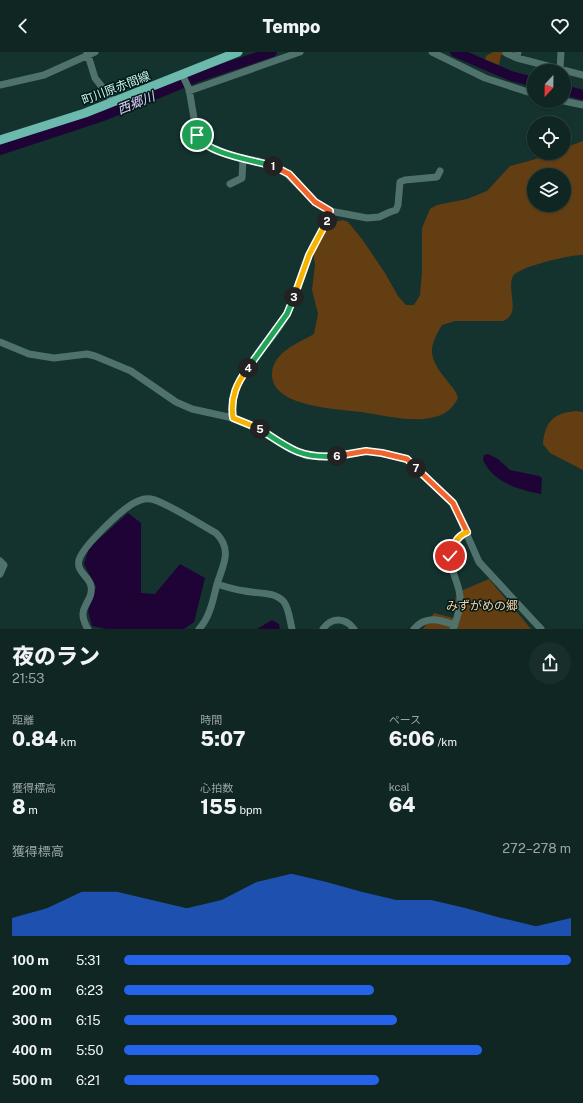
<!DOCTYPE html>
<html lang="ja">
<head>
<meta charset="utf-8">
<style>
  body { margin:0; font-family:"Public Sans","Noto Sans JP",sans-serif; background:#182e2a; color:#f1f3f6; height:100vh; display:flex; flex-direction:column; font-size:15px; white-space:nowrap }
  * { box-sizing:border-box; margin:0 }
  p { font-size:13px; color:#9ba5a5 }
  .icon { flex:none; width:22px; height:22px; fill:none; stroke:currentColor; stroke-width:2; stroke-linecap:round; stroke-linejoin:round }
  .map { position:relative; height:577px; overflow:hidden }
  .panel { display:flex; flex-direction:column; background:#0f2622; flex:1 }
  .panel>* { flex:none }
  .needle { width:26px; rotate:202deg }
  .fabs { position:absolute; left:527px; top:12px; display:grid; gap:8px }
  .fabs a { display:grid; place-items:center; width:44px; height:44px; border-radius:50%; background:#0f2622; box-shadow:0 1px 3px #0004,0 0 0 1px #2f4340; font-size:20px }
  .pin { position:absolute; display:grid; place-items:center; width:34px; height:34px; color:#fff; margin:-17px; border:2px solid #fff; border-radius:50%; box-shadow:0 1px 4px #0007 }
  .km { position:absolute; width:20px; height:20px; margin:-10px; border-radius:50%; background:#222; color:#fff; font-size:11px; line-height:20px; text-align:center }
  .round { display:grid; place-items:center; flex:none; width:42px; height:42px; border-radius:21px; background:#182e2a }
  .overview { display:flex; align-items:center; justify-content:space-between; height:68px; padding:0 12px }
  h1 { font-size:22px; font-weight:800; line-height:30px }
  .stats { display:grid; grid-template-columns:repeat(3,1fr); gap:6px; height:68px; padding:4px 12px }
  .stats div { display:grid; align-content:center }
  .stats b { font-size:20px; font-weight:800 }
  .stats small { font-size:11px; font-weight:400 }
  .stats p { font-size:11px }
  .chart { height:112px; padding:8px 12px }
  .chart p { display:flex; justify-content:space-between }
  .chart svg { width:100%; height:72px; margin-top:4px; fill:#2563eb; opacity:.7 }
  ul { padding:0 12px; list-style:none; font-size:13px }
  li { display:grid; grid-template-columns:64px 48px 1fr; align-items:center; height:30px }
  li i { height:10px; border-radius:5px; background:#2563eb }
  header { display:flex; justify-content:space-between; align-items:center; height:52px; padding:0 12px; background:#0f2622; font-size:18px; font-weight:800 }
  .map>svg:first-child { display:block }
</style>
</head>
<body>
<header><svg class="icon" aria-label="back" viewBox="0 0 24 24"><path d="M15 5l-7 7 7 7"/></svg>Tempo<svg class="icon" aria-label="heart" viewBox="0 0 24 24"><path d="M12 20l-8-8c-3-5 5-10 8-4 3-6 11-1 8 4z"/></svg></header>
<div class="map">
<svg width="583" height="577" viewBox="0 0 583 577">
  <rect width="100%" height="100%" fill="#14322e"/>
  <path fill="#643e13" fill-rule="evenodd" d="M 493,0 L 504,0 L 504,3 L 501,3 L 499,13 L 485,8 L 486,4 Z
    M 583,89 L 583,203 C 572,202 518,215 513,224 C 506,238 522,262 503,269 L 455,269 L 442,273 C 426,299 430,307 448,330 C 452,335 456,339 458,346 C 452,358 443,364 430,366 C 410,370 381,363 361,360 C 337,357 274,355 272,324 C 271,301 298,291 314,282 L 318,262 L 312,238 L 315,212 L 312,194 L 329,171 L 343,168 L 348,170 L 362,187 L 385,221 L 398,244 L 406,253 L 414,253 L 420,243 L 422,220 L 422,176 L 430,157 L 437,153 L 467,147 L 487,139 L 510,114 L 536,107 L 552,101 L 564,101 L 564,96 ZM 534,123 L 564,123 L 564,153 L 534,153 Z
    M 576,359 L 583,360 L 583,418 L 550,401 L 543,392 C 545,369 554,361 576,359 Z
    M 489,527 L 531,577 L 423,577 L 434,561 L 454,566 L 456,541 Z"/>
  <path fill="#1f0336" d="M 488,402 L 498,407 L 510,418 L 539,424 L 542,426 L 541,442 C 517,437 494,431 483,408 L 484,403 Z
    M 128,461 L 141,471 L 141,541 L 155,542 L 180,512 L 205,526 L 194,570 L 184,577 L 106,577 L 92,574 L 88,559 L 96,535 L 84,512 L 89,496 Z
    M 272,568 L 279,572 L 280,577 L 257,577 Z"/>
  <g fill="none" stroke-linecap="round" stroke-linejoin="round">
    <path stroke="#1f0336" stroke-width="10" d="M 455,0 L 511,24 L 534,30
      M 564,38 L 583,43
      M 0,98 L 106,63 L 198,25 L 272,0"/>
    <path stroke="#4f726d" stroke-width="7" d="M 87,0 L 95,26 L 114,50
      M 432,0 L 485,26 L 534,42
      M 518,0 L 517,6 L 583,23
      M 506,1 L 517,6
      M 560,17 L 561,0
      M 182,22 L 189,37 L 195,72 L 200,89 L 204,92 L 235,105 L 258,109 L 283,118 L 315,150 L 330,159 C 331,171 319,181 314,192 C 304,214 298,238 288,260 C 272,295 226,323 233,366
      M 0,33 L 44,23 L 95,0
      M 189,39 L 300,0
      M 564,49 L 583,53
      M 230,132 L 242,126 L 243,106
      M 330,159 L 367,166 L 379,165 L 390,160 L 396,158 L 398,153 L 400,130 L 405,128 L 437,125 L 440,119
      M 0,290 L 29,302 L 54,306 L 87,302 L 95,304 L 131,319 L 176,350 L 192,357 L 233,366 L 247,371 L 287,395 L 307,404 L 342,404 L 366,399 L 382,401 L 407,407 L 453,451 L 479,510 L 541,577
      M 0,509 L 4,513 L 0,522
      M 88,577 C 74,554 94,552 91,534 C 89,524 76,520 79,508 C 83,494 121,458 134,451 C 139,448 146,446 151,447 C 164,449 203,474 216,481 C 233,498 223,513 217,532
      M 199,577 C 210,565 213,548 217,532 C 226,535 236,538 245,539 C 258,542 274,539 284,550 C 289,557 290,569 292,577
      M 323,577 C 331,565 345,565 354,577
      M 414,577 C 426,563 440,568 455,573
      M 453,577 C 457,567 461,554 460,544 C 458,526 446,514 453,496 C 455,488 459,484 467,481"/>
    <path stroke="#6cb9ae" stroke-width="9" d="M 0,88 L 85,61 L 238,0"/>
  </g>
  <g fill="none" stroke-linecap="round" stroke-linejoin="round">
    <defs>
      <path id="split-1" d="M 197,83 C 206,102 253,108 273,114"/>
      <path id="split-2" d="M 273,114 L 289,122 L 315,150 L 330,159 L 327,169"/>
      <path id="split-3" d="M 294,245 L 309,203 L 327,169"/>
      <path id="split-4" d="M 248,316 L 287,262 L 294,245"/>
      <path id="split-5" d="M 248,316 C 237,331 230,345 233,366 L 260,377"/>
      <path id="split-6" d="M 260,377 C 288,396 301,407 337,404"/>
      <path id="split-7" d="M 337,404 L 366,399 L 382,401 L 407,407 L 416,416"/>
      <path id="split-8" d="M 416,416 L 453,451 L 467,480"/>
      <path id="split-9" d="M 450,504 C 453,493 456,485 467,480"/>
    </defs>
    <use href="#split-1" stroke="#fff" stroke-width="8"/>
    <use href="#split-2" stroke="#fff" stroke-width="8"/>
    <use href="#split-3" stroke="#fff" stroke-width="8"/>
    <use href="#split-4" stroke="#fff" stroke-width="8"/>
    <use href="#split-5" stroke="#fff" stroke-width="8"/>
    <use href="#split-6" stroke="#fff" stroke-width="8"/>
    <use href="#split-7" stroke="#fff" stroke-width="8"/>
    <use href="#split-8" stroke="#fff" stroke-width="8"/>
    <use href="#split-9" stroke="#fff" stroke-width="8"/>
    <use href="#split-1" stroke="#22a559" stroke-width="5"/>
    <use href="#split-2" stroke="#f0652b" stroke-width="5"/>
    <use href="#split-3" stroke="#f5b400" stroke-width="5"/>
    <use href="#split-4" stroke="#22a559" stroke-width="5"/>
    <use href="#split-5" stroke="#f5b400" stroke-width="5"/>
    <use href="#split-6" stroke="#22a559" stroke-width="5"/>
    <use href="#split-7" stroke="#f0652b" stroke-width="5"/>
    <use href="#split-8" stroke="#f0652b" stroke-width="5"/>
    <use href="#split-9" stroke="#f5b400" stroke-width="5"/>
  </g>
  <g text-anchor="middle" dominant-baseline="central" stroke-width="3" stroke-linejoin="round" paint-order="stroke">
    <g font-size="12" fill="#c9f4ed" stroke="#001916">
      <text transform="translate(116 36) rotate(-21)">町川原赤間線</text>
    </g>
    <g font-size="12" fill="#fbcfa6" stroke="#001916">
      <text x="482" y="554">みずがめの郷</text>
    </g>
    <g font-size="13" font-style="italic" fill="#e1cafe" stroke="#001916">
      <text transform="translate(136 51) rotate(-22)">西郷川</text>
    </g>
  </g>
</svg>
<div class="fabs">
<a><svg class="needle" viewBox="-14 -14 28 28"><path d="M0-13l5 13h-10z" fill="#e53935"/><path d="M0 13l5-13h-10z" fill="#9ba5a5"/></svg></a>
<a><svg class="icon" aria-label="locate" viewBox="0 0 24 24"><circle cx="12" cy="12" r="6"/><path d="M12 2v4M12 18v4M2 12h4M18 12h4"/></svg></a>
<a><svg class="icon" aria-label="layers" viewBox="0 0 24 24"><path d="M12 4l9 5-9 5-9-5zM3 14l9 5 9-5"/></svg></a>
</div>
<div class="pin" style="left:197px;top:83px;background:#1e9e55"><svg class="icon" aria-label="arrive" viewBox="0 0 24 24"><path d="M6 21V4h12l-3 4 3 4H6"/></svg></div>
<div class="pin" style="left:450px;top:504px;background:#d93025"><svg class="icon" aria-label="check" viewBox="0 0 24 24"><path d="M5 12l5 5 9-10"/></svg></div>
<b class="km" style="left:273px;top:114px">1</b>
<b class="km" style="left:327px;top:169px">2</b>
<b class="km" style="left:294px;top:245px">3</b>
<b class="km" style="left:248px;top:316px">4</b>
<b class="km" style="left:260px;top:377px">5</b>
<b class="km" style="left:337px;top:404px">6</b>
<b class="km" style="left:416px;top:416px">7</b>
</div>
<section class="panel">
<div class="overview"><div><h1>夜のラン</h1><p>21:53</p></div><a class="round"><svg class="icon" aria-label="share" viewBox="0 0 24 24"><path d="M12 15V3M7 8l5-5 5 5M5 13v7h14v-7"/></svg></a></div>
<div class="stats">
<div><p>距離</p><b>0.84<small> km</small></b></div>
<div><p>時間</p><b>5:07</b></div>
<div><p>ペース</p><b>6:06<small> /km</small></b></div>
</div>
<div class="stats">
<div><p>獲得標高</p><b>8<small> m</small></b></div>
<div><p>心拍数</p><b>155<small> bpm</small></b></div>
<div><p>kcal</p><b>64</b></div>
</div>
<div class="chart"><p><span>獲得標高</span>272–278 m</p>
<svg viewBox="0 0 160 44" preserveAspectRatio="none"><path d="M0 44V33L10 27L20 17L30 17L40 22L50 27L60 22L70 11L80 6L90 11L100 17L110 22L120 22L130 27L140 33L150 38L160 33V44z"/></svg>
</div>
<ul>
<li><b>100 m</b>5:31<i style="width:100%"></i></li>
<li><b>200 m</b>6:23<i style="width:56%"></i></li>
<li><b>300 m</b>6:15<i style="width:61%"></i></li>
<li><b>400 m</b>5:50<i style="width:80%"></i></li>
<li><b>500 m</b>6:21<i style="width:57%"></i></li>
</ul>
</section>
</body>
</html>
